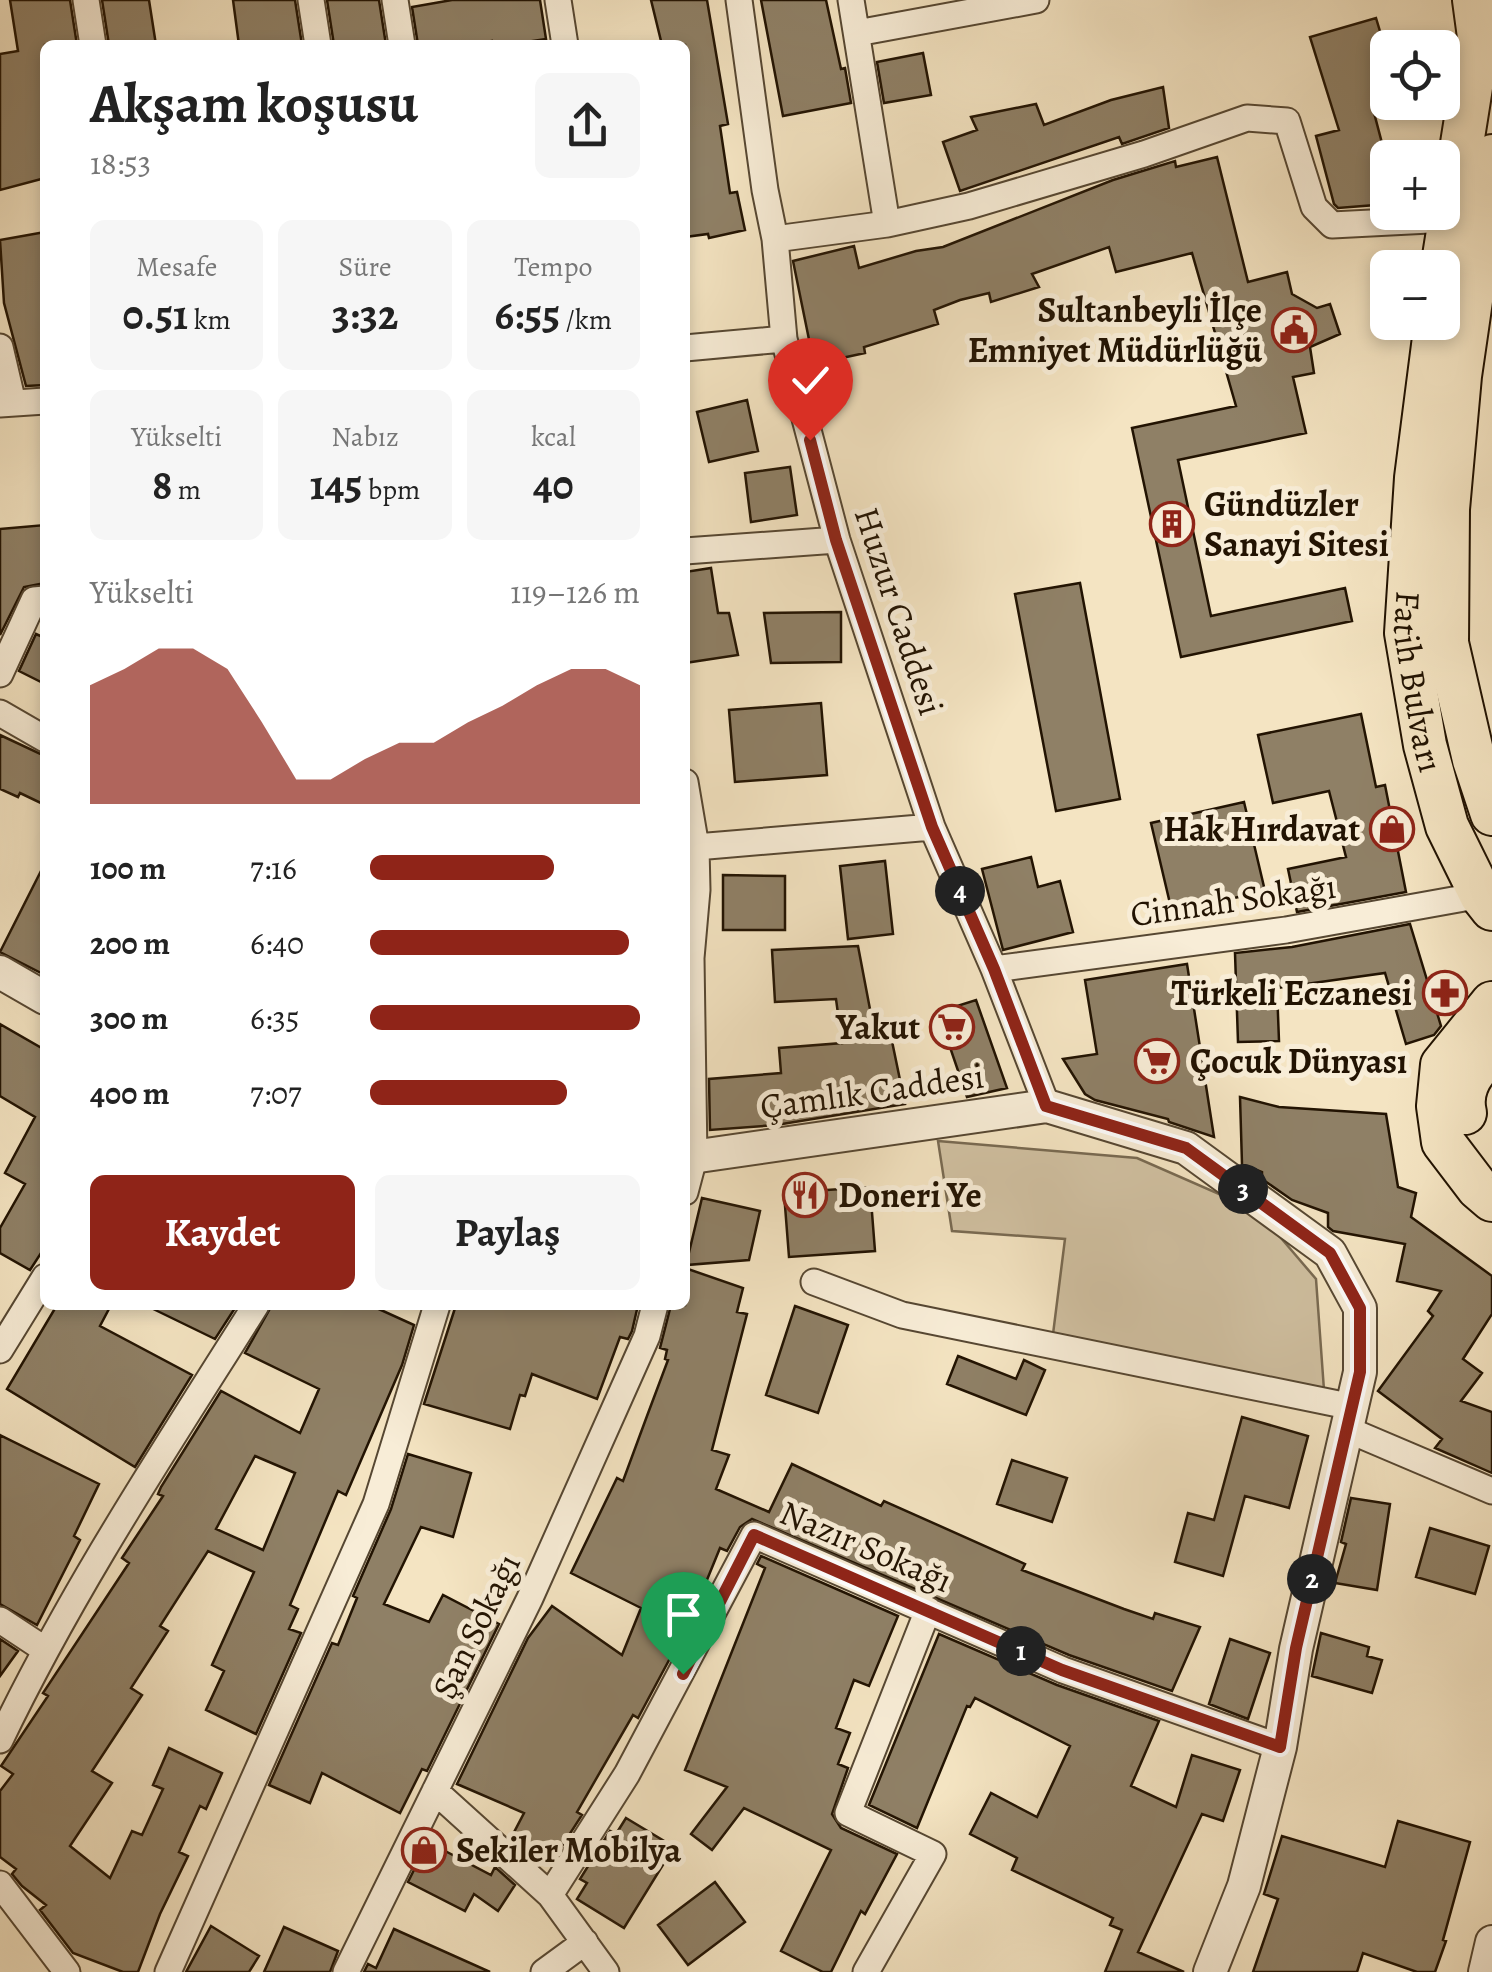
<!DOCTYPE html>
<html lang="tr">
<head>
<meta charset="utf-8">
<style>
  body { margin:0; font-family:Alegreya,serif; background:#f6f6f6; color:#222; height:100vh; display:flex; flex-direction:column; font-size:38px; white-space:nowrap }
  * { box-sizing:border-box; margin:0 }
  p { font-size:32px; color:#767676 }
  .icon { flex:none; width:55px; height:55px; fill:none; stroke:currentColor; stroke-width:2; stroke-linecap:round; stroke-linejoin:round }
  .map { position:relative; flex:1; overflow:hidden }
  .panel { position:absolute; left:40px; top:40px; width:650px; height:1270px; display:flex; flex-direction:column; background:#fff; border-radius:15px; box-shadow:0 5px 15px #0003 }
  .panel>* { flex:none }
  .fabs { position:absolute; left:1370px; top:30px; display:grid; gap:20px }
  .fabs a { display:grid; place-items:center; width:90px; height:90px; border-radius:15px; background:#fff; box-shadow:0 5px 15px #0003; font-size:50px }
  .pin { position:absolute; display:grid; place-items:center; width:85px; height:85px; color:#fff; margin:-102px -42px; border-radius:50% 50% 50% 0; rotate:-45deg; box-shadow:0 0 10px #0007 }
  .pin .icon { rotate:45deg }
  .km { position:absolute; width:50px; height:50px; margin:-25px; border-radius:50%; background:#222; color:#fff; font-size:28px; line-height:50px; text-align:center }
  .round { display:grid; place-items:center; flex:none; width:105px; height:105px; border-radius:15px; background:#f6f6f6 }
  .summary { display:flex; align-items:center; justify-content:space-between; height:170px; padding:0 50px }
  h1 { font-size:55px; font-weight:700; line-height:75px }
  .metrics { display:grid; grid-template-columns:repeat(3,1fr); gap:15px; height:170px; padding:10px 50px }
  .metrics div { display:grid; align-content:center; border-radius:15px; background:#f6f6f6; text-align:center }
  .metrics b { font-size:42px; font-weight:700 }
  .metrics small { font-size:28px; font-weight:400 }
  .metrics p { font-size:28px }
  .chart { height:280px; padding:20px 50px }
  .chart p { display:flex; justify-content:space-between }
  .chart svg { width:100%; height:180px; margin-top:10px; fill:#8f2418; opacity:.7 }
  .primary-button { display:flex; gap:20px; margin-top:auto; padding:20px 50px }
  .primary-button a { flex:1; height:115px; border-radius:15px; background:#8f2418; color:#fff; font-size:40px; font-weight:700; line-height:115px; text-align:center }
  .primary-button a+a { background:#f6f6f6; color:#222 }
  ul { padding:0 50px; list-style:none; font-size:32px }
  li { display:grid; grid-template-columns:160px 120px 1fr; align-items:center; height:75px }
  li i { height:25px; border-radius:12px; background:#8f2418 }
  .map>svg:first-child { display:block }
</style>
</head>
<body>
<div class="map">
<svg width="1492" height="1972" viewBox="0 0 1492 1972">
  <rect width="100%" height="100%" fill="#f4e4c2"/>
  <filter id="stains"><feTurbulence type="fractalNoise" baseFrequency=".002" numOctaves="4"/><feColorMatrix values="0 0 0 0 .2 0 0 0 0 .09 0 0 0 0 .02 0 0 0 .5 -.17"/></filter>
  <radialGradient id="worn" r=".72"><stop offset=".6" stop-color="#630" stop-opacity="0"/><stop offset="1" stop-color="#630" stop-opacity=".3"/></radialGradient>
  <path fill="#d0c0a1" stroke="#796a52" stroke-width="2.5" d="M 938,1141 L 1137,1158 L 1258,1211 L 1316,1279 L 1325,1404 L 1053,1334 L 1065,1239 L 952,1231 Z"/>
  <path fill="#8f8066" stroke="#221302" stroke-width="2.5" fill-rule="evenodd" d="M 10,0 L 70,0 L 77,45 L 45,45 L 45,178 L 0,190 L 0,54 L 18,51 Z
    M 102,0 L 149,0 L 156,45 L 109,45 Z
    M 233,0 L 295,0 L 302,45 L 239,45 Z
    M 327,0 L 379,0 L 386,45 L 334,45 Z
    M 452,0 L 540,0 L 546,39 L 507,45 L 493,45 L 492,41 L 469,45 L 418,45 L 412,7 Z
    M 651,0 L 707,0 L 728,124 L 720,126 L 730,193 L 737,192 L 745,230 L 709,238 L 708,234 L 685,237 L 685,45 L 662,45 Z
    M 761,0 L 826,0 L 841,69 L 845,68 L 851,103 L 783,116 Z
    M 1376,18 L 1388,58 L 1388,100 L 1372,105 L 1388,166 L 1388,204 L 1338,208 L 1334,204 L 1316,136 L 1339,130 L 1310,37 Z
    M 923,53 L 931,95 L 884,103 L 877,62 Z
    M 1163,87 L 1169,128 L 1122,144 L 1119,137 L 960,191 L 943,142 L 977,130 L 971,117 L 1036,104 L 1044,125 L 1111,100 Z
    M 1217,157 L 1248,282 L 1287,272 L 1292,294 L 1317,308 L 1330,304 L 1340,334 L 1310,347 L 1314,373 L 1293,377 L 1306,433 L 1178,460 L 1211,616 L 1345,588 L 1352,621 L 1181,657 L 1132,428 L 1236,406 L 1192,253 L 1116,272 L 1109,247 L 1032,274 L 1039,287 L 991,302 L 989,293 L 960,300 L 934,310 L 938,324 L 864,347 L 865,353 L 814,364 L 793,261 L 854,246 L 859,268 L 916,251 L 943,247 L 1113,180 L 1175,161 L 1176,167 Z
    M 45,232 L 45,385 L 26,386 L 4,303 L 0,240 Z
    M 747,400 L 758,451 L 709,462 L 697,412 Z
    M 790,467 L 797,515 L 751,522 L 745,473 Z
    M 45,525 L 45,583 L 24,587 L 0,635 L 0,529 Z
    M 711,568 L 718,613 L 729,613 L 738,655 L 685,663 L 685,572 Z
    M 1080,583 L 1120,799 L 1056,811 L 1015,594 Z
    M 841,612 L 841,662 L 771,663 L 764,613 Z
    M 36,634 L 45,638 L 45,684 L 19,671 Z
    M 821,703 L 827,775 L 735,782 L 729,710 Z
    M 1361,714 L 1376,787 L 1385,785 L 1406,892 L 1297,912 L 1288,869 L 1346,857 L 1329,791 L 1273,803 L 1258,735 Z
    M 0,735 L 45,756 L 45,805 L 20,793 L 18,797 L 0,789 Z
    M 1244,802 L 1265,891 L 1172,912 L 1151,823 Z
    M 1031,857 L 1038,887 L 1060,881 L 1073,932 L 1003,950 L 982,869 Z
    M 885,861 L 893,934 L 848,939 L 840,866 Z
    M 45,863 L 45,975 L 0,952 Z
    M 723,875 L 785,876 L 785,930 L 723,930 Z
    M 1410,924 L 1441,1026 L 1434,1035 L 1406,1044 L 1385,973 L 1277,988 L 1279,1041 L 1238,1042 L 1235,953 L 1292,947 Z
    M 858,946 L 873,1025 L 888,1022 L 905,1104 L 776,1125 L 710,1130 L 709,1079 L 781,1073 L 779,1048 L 842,1043 L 836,999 L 775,1002 L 772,950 Z
    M 1187,964 L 1214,1137 L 1169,1122 L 1168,1119 L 1095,1100 L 1085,1094 L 1063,1059 L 1097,1054 L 1085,980 Z
    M 976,1000 L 1007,1088 L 967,1097 L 938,1012 Z
    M 0,1024 L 45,1050 L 45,1247 L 30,1270 L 0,1253 L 0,1228 L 25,1184 L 5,1173 L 35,1117 L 0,1096 Z
    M 1240,1097 L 1279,1107 L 1386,1114 L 1398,1187 L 1416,1193 L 1411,1217 L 1492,1276 L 1492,1314 L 1463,1359 L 1482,1373 L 1461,1401 L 1492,1412 L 1492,1473 L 1435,1448 L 1442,1439 L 1378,1391 L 1433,1316 L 1428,1311 L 1441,1291 L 1397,1281 L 1405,1244 L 1333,1231 L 1328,1227 L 1328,1213 L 1292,1200 L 1262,1179 L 1262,1172 L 1242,1164 Z
    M 870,1187 L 875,1251 L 789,1257 L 784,1193 Z
    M 702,1198 L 760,1211 L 749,1260 L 686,1265 Z
    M 685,1268 L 743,1288 L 737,1312 L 747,1314 L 712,1450 L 729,1455 L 716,1489 L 769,1512 L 792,1464 L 881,1506 L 884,1501 L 1025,1564 L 1022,1570 L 1124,1609 L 1153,1619 L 1155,1613 L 1200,1627 L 1172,1691 L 1069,1655 L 752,1519 L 740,1527 L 727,1551 L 720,1548 L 691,1619 L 638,1718 L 633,1715 L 577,1812 L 582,1815 L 551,1863 L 535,1854 L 533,1858 L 511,1838 L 524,1813 L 457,1784 L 528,1638 L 552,1606 L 622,1655 L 641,1608 L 571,1573 L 617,1478 L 623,1481 L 647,1416 L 668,1360 L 665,1359 L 667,1350 L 660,1348 L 671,1305 L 685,1305 Z
    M 57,1305 L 111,1305 L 100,1326 L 192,1375 L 135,1467 L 7,1389 Z
    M 145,1305 L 237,1305 L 215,1339 Z
    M 272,1305 L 370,1305 L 414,1325 L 402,1365 L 346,1495 L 338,1491 L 290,1605 L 298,1609 L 289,1629 L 301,1633 L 256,1734 L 206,1710 L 224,1671 L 212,1665 L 254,1572 L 208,1551 L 160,1626 L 168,1631 L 131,1688 L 142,1695 L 92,1771 L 112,1783 L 70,1846 L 110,1878 L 132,1831 L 142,1835 L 163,1789 L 153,1785 L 169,1748 L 222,1773 L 206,1809 L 200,1806 L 179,1852 L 188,1856 L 160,1914 L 138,1972 L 123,1972 L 73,1953 L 40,1910 L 46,1905 L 22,1886 L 12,1874 L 16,1869 L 0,1857 L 0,1791 L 13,1774 L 1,1766 L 48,1696 L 43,1693 L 129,1563 L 122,1558 L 163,1496 L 158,1494 L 161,1487 L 221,1391 L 300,1433 L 319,1389 L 245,1353 ZM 255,1456 L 295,1473 L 263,1550 L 216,1529 Z
    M 456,1305 L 638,1305 L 632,1331 L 628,1339 L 620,1337 L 597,1399 L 532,1374 L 525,1396 L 520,1395 L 510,1429 L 424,1404 Z
    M 795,1306 L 848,1325 L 818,1413 L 766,1395 Z
    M 958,1356 L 1016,1379 L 1024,1360 L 1045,1370 L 1026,1415 L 947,1384 Z
    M 1242,1417 L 1308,1436 L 1289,1508 L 1245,1496 L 1223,1576 L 1175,1562 L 1188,1513 L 1214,1520 Z
    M 0,1435 L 99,1484 L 74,1536 L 80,1540 L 37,1625 L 0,1604 Z
    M 408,1454 L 471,1473 L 453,1537 L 421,1527 L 384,1604 L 429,1622 L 443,1595 L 499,1624 L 427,1771 L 422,1769 L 400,1813 L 322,1773 L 310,1803 L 269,1785 L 332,1643 L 338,1645 L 357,1598 L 353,1596 L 391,1509 Z
    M 1012,1460 L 1067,1478 L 1052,1522 L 997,1504 Z
    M 1351,1498 L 1390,1504 L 1377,1590 L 1335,1583 L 1346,1544 L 1341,1542 Z
    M 1430,1528 L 1489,1546 L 1475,1594 L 1416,1577 Z
    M 761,1556 L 898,1616 L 869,1686 L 854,1680 L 836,1728 L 850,1733 L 838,1764 L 848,1768 L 832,1814 L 841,1828 L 897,1854 L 865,1914 L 861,1911 L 831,1972 L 823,1972 L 781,1951 L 831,1850 L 744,1808 L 712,1850 L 691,1834 L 727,1787 L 685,1770 L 765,1568 L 757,1564 Z
    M 1321,1633 L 1369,1647 L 1367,1656 L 1382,1660 L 1372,1693 L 1312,1676 Z
    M 939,1634 L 1057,1685 L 1159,1721 L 1131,1786 L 1176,1807 L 1192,1755 L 1240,1770 L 1223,1821 L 1202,1814 L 1138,1952 L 1184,1972 L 1105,1972 L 1122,1930 L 1110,1925 L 1113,1918 L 1012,1870 L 1017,1858 L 970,1834 L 991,1793 L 1037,1817 L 1070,1746 L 975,1698 L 970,1707 L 967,1706 L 917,1828 L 869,1805 Z
    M 0,1639 L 18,1651 L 0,1676 Z
    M 1230,1639 L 1270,1653 L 1248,1719 L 1209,1704 Z
    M 626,1818 L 674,1847 L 624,1928 L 577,1899 L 587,1883 L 580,1879 L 610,1831 L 616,1834 Z
    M 1398,1821 L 1470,1842 L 1443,1940 L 1446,1941 L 1435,1972 L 1417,1972 L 1363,1953 L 1357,1972 L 1253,1972 L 1278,1899 L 1264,1894 L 1282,1836 L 1385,1867 Z
    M 428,1842 L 491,1875 L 495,1867 L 515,1885 L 498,1911 L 474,1894 L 465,1911 L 408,1882 Z
    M 715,1882 L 745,1922 L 688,1965 L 658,1925 Z
    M 211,1926 L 259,1956 L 249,1972 L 186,1972 Z
    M 284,1927 L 338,1951 L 330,1972 L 264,1972 Z
    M 394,1929 L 490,1972 L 364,1972 L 368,1964 L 376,1968 Z"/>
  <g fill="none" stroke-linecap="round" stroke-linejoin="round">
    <defs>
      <path id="minor" d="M 86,0 L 93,45
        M 311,0 L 318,45
        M 395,0 L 402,45
        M 558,0 L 565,45
        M 739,0 L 765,190 L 775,239 L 784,339 L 837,540 L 932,827 L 994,969 L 1047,1106
        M 851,0 L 887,224
        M 857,33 L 1036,0
        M 775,239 L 887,224 L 969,206 L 1144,154 L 1247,118 L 1287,121 L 1314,207 L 1332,225 L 1449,219
        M 0,347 L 13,403
        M 685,348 L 784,339
        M 0,404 L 45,401
        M 685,551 L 837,540
        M 0,674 L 34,600 L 45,599
        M 0,713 L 45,739
        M 685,782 L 696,847 L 697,890 L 691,958 L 694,1158 L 685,1192
        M 696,847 L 932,827
        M 994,969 L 1286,930 L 1481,895
        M 814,1282 L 902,1315 L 1353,1407
        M 0,1350 L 45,1277
        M 1346,1429 L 1492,1491
        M 0,1620 L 44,1649
        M 0,1740 C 73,1588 166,1448 256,1305
        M 435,1791 L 550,1895 L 606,1972
        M 0,1884 L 67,1972
        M 550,1895 L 627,1774 L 754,1535 L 1063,1670 L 1280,1747
        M 168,1972 L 376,1504 L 437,1305
        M 346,1972 L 530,1598 L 647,1336 L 655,1305
        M 544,1972 L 585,1942
        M 866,1972 L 933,1854 L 848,1813 L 928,1610"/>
      <path id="tertiary" d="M 0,972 L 45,998
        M 685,1158 L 1047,1106 L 1186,1148 L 1330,1253 L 1360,1308 L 1360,1372 L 1296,1649 L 1280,1747 L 1244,1886 L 1210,1972
        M 1485,1972 L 1492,1942"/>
      <g id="primary">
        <path d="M 1492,156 L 1460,376 L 1448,509 L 1447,643 L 1474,760 L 1492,814"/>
        <path d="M 1442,269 L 1479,37 L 1474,0"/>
        <path id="s1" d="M 1436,322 L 1416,478 L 1406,633 L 1425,745 L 1447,826 L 1481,895 L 1492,909"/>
        <path d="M 1492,1003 L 1442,1065 L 1438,1106 L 1443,1142 L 1478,1188 L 1492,1200"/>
        <path d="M 1465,1113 C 1459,1088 1474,1068 1492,1054"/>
      </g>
    </defs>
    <use href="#minor" stroke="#564732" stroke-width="29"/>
    <use href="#tertiary" stroke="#564732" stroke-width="36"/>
    <use href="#primary" stroke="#221302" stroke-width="46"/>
    <use href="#minor" stroke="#f8edd7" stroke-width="25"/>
    <use href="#tertiary" stroke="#f8edd7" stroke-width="32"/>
    <use href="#primary" stroke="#f4e4c2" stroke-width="42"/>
  </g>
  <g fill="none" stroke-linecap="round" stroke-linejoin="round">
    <defs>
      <path id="route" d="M 683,1674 L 754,1535 L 1062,1670 L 1280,1747 L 1296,1648 L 1360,1372 L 1360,1308 L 1330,1253 L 1186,1148 L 1046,1106 L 994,969 L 932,827 L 836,540 L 810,440"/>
    </defs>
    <use href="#route" stroke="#fff" stroke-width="20"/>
    <use href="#route" stroke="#8f2418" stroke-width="12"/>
  </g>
  <defs>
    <symbol id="civic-ring" viewBox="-11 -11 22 22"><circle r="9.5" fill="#f8edd7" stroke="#8f2418" stroke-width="1.5"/><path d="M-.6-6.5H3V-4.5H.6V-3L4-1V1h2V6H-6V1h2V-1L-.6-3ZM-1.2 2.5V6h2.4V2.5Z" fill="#8f2418"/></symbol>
    <symbol id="building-ring" viewBox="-11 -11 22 22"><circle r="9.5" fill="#f8edd7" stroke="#8f2418" stroke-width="1.5"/><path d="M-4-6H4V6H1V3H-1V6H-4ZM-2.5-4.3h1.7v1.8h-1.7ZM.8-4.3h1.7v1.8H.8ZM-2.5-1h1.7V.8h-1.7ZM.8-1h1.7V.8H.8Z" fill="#8f2418"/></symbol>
    <symbol id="shop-ring" viewBox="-11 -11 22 22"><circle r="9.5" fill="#f8edd7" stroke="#8f2418" stroke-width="1.5"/><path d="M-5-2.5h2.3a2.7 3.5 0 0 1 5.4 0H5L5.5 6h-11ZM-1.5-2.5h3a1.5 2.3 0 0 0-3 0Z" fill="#8f2418"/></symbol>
    <symbol id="pharmacy-ring" viewBox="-11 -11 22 22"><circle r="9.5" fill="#f8edd7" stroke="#8f2418" stroke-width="1.5"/><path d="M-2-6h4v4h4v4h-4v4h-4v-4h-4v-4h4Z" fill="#8f2418"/></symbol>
    <symbol id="supermarket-ring" viewBox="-11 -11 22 22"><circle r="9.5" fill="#f8edd7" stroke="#8f2418" stroke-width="1.5"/><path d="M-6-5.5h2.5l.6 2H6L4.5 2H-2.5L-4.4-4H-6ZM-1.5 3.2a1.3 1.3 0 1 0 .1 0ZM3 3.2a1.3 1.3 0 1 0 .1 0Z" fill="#8f2418"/></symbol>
    <symbol id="restaurant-ring" viewBox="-11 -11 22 22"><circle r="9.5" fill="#f8edd7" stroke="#8f2418" stroke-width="1.5"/><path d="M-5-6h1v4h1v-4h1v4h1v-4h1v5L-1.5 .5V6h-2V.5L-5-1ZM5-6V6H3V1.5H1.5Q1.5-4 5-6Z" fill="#8f2418"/></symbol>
  </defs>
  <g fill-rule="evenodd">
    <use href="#civic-ring" x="1269" y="305" width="50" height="50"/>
    <use href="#building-ring" x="1147" y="499" width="50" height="50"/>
    <use href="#shop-ring" x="1367" y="804" width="50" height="50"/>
    <use href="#pharmacy-ring" x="1420" y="968" width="50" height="50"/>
    <use href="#supermarket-ring" x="927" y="1002" width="50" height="50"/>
    <use href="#supermarket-ring" x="1132" y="1036" width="50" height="50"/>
    <use href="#restaurant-ring" x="780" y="1170" width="50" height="50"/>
    <use href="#shop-ring" x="399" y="1825" width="50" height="50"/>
  </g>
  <g text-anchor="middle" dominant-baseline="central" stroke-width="10" stroke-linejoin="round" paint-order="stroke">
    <g font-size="35" font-weight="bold" fill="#221302" stroke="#f8edd7" text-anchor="end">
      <text x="1262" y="310">Sultanbeyli İlçe<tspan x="1262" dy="40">Emniyet Müdürlüğü</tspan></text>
      <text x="1204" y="504" text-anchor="start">Gündüzler<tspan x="1204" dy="40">Sanayi Sitesi</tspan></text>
      <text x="1360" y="829">Hak Hırdavat</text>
      <text x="1412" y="993">Türkeli Eczanesi</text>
      <text x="920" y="1027">Yakut</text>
      <text x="1190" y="1061" text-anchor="start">Çocuk Dünyası</text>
      <text x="838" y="1195" text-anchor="start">Doneri Ye</text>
      <text x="456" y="1850" text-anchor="start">Sekiler Mobilya</text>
    </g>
    <g font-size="35" fill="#221302" stroke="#f8edd7">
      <text transform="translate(899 611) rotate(72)">Huzur Caddesi</text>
      <text stroke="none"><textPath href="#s1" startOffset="362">Fatih Bulvarı</textPath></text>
      <text transform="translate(1233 900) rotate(-8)">Cinnah Sokağı</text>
      <text transform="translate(872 1091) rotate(-8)">Çamlık Caddesi</text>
      <text transform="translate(866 1546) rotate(23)">Nazır Sokağı</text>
      <text transform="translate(476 1626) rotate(-64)">Şan Sokağı</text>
    </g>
  </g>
  <rect width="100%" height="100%" filter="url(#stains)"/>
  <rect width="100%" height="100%" fill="url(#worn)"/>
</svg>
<div class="fabs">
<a><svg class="icon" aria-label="locate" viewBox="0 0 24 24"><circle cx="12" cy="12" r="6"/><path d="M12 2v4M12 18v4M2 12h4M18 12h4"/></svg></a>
<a>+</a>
<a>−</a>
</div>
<div class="pin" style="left:683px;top:1674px;background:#1e9e55"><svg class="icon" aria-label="arrive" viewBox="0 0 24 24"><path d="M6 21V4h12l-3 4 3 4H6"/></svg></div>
<div class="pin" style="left:810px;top:440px;background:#d93025"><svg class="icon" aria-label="check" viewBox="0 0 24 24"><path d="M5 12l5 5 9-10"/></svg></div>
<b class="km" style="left:1021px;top:1651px">1</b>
<b class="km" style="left:1312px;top:1579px">2</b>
<b class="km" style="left:1243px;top:1189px">3</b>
<b class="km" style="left:960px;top:891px">4</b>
<section class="panel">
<div class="summary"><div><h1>Akşam koşusu</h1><p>18:53</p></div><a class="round"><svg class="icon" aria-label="share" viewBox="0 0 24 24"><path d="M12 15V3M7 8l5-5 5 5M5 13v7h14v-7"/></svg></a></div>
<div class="metrics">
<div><p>Mesafe</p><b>0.51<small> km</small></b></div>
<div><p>Süre</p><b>3:32</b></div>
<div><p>Tempo</p><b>6:55<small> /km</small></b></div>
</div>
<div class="metrics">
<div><p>Yükselti</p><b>8<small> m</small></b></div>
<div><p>Nabız</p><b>145<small> bpm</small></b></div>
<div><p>kcal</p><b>40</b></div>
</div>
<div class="chart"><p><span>Yükselti</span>119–126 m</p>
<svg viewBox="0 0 160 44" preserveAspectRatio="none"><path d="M0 44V15L10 11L20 6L30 6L40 11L50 24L60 38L70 38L80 33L90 29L100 29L110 24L120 20L130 15L140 11L150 11L160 15V44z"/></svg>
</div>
<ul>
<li><b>100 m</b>7:16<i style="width:68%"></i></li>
<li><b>200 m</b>6:40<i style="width:96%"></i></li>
<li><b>300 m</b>6:35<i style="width:100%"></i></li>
<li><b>400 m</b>7:07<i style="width:73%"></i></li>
</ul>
<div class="primary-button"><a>Kaydet</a><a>Paylaş</a></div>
</section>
</div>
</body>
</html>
